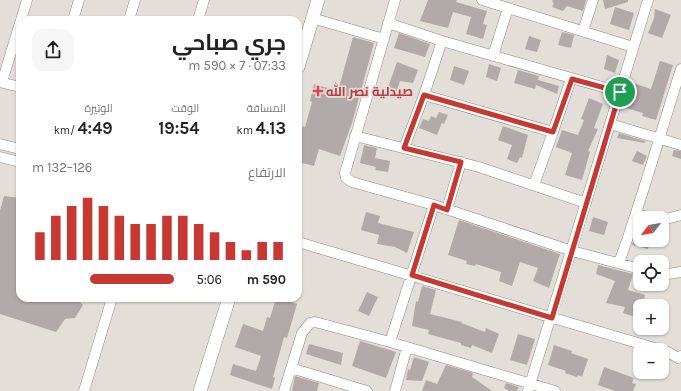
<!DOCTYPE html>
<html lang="ar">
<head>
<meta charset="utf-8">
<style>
  body { margin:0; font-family:Karla,Cairo,sans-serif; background:#f6f6f6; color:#222; direction:rtl; height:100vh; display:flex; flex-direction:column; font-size:15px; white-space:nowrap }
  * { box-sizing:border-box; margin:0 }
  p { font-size:13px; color:#767676 }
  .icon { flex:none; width:22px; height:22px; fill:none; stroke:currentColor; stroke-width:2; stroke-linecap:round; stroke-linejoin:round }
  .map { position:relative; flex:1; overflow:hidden; direction:ltr }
  .sheet { position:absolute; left:16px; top:16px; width:286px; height:286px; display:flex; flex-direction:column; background:#fff; border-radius:12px; box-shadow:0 1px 3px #0004; direction:rtl }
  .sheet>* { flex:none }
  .needle { width:26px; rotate:239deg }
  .fabs { position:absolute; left:633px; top:211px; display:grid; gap:8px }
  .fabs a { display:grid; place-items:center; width:36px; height:36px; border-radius:8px; background:#fff; box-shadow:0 1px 3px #0004; font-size:20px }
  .pin { position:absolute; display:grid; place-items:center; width:34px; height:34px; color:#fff; margin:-17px; border:2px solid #fff; border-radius:50%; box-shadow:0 1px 4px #0007 }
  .round { display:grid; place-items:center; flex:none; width:42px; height:42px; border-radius:12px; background:#f6f6f6 }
  .headline { display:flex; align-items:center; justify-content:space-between; height:68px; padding:0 16px }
  h1 { font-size:22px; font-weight:700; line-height:30px }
  .figures { display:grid; grid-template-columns:repeat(3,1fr); gap:6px; height:68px; padding:4px 16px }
  .figures div { display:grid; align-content:center }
  .figures b { font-size:17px; font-weight:700 }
  .figures small { font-size:11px; font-weight:400 }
  .figures p { font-size:11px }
  .chart { height:112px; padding:8px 16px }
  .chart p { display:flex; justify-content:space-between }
  .chart svg { width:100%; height:72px; margin-top:4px; stroke:#c63831; stroke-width:6 }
  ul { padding:0 16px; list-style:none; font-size:13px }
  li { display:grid; grid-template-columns:64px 48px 1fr; align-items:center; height:30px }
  li i { height:10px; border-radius:5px; background:#c63831 }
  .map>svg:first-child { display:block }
</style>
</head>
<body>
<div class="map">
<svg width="681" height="391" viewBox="0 0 681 391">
  <rect width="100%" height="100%" fill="#e3ded8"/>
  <path fill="#b2aaa8" d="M 428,0 L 457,0 L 456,2 L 487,11 L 483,24 L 487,25 L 483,39 L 466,34 L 471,17 L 453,12 L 448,28 L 420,21 Z
    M 553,0 L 586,0 L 583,11 L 567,6 L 563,11 L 552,7 L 554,3 L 552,2 Z
    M 603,0 L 628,0 L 628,2 L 605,9 Z
    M 615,7 L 634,13 L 629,30 L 610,24 Z
    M 655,9 L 671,15 L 662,38 L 648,33 L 654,18 Z
    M 562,32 L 574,35 L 571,48 L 558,45 Z
    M 399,33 L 430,44 L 425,57 L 394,48 Z
    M 529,36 L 541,40 L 537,52 L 525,49 Z
    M 353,37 L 374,43 L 352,123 L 340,156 L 319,149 L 314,166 L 298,162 L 298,139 L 303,126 L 305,127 L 312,102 L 310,101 L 314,84 L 338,91 Z
    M 607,55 L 619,60 L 615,73 L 604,69 Z
    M 660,61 L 673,65 L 656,120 L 642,116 L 643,113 L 626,108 L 633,83 L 651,89 Z
    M 397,62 L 418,70 L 413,83 L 400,81 L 396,93 L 387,90 Z
    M 489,64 L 501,68 L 497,81 L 486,77 Z
    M 454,66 L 469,71 L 464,85 L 450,80 Z
    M 518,70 L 539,76 L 538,80 L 559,86 L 557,94 L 536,85 L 535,89 L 514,83 Z
    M 589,98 L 603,104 L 594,128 L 598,129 L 588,151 L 590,152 L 582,180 L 565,175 L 572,153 L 556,147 L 562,130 L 578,135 L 584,120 L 581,119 Z
    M 439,112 L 448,115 L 444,124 L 442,123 L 437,135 L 419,128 L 423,119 L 429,121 L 431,116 L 436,118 Z
    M 503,126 L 528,135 L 522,158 L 520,157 L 517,163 L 507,159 L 512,145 L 498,140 Z
    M 619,133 L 645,141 L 645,143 L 617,138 Z
    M 364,145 L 377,148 L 375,158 L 390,161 L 388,172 L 375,170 L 376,167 L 360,163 Z
    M 674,150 L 681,151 L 681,159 L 672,156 Z
    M 637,151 L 647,156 L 643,165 L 632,161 Z
    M 4,196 L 20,198 L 20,298 L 76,298 L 83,305 L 75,318 L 65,319 L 56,332 L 0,314 L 0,211 Z
    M 366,212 L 380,216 L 378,223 L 414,232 L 407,253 L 395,247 L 377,244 L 379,235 L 361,230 Z
    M 593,217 L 608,222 L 604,235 L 589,231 Z
    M 459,220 L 560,254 L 549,288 L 533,281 L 538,268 L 520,262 L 512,286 L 499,281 L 501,272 L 476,264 L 475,266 L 466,264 L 467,261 L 448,255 Z
    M 634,240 L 651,240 L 648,249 L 632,245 Z
    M 598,265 L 633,274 L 628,290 L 645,295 L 642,306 L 640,306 L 638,318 L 623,313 L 625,307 L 606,303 L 615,281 L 596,274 Z
    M 422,286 L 436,290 L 430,314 L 462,322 L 461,323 L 485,332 L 486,328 L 499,334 L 492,353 L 472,345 L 471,348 L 461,345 L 461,343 L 428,334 L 429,330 L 412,326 L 416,301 L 418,302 Z
    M 367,292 L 378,297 L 369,316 L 358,311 Z
    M 276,298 L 282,298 L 297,304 L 287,338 L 284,337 L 273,377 L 275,378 L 272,389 L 230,375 L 233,364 L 256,371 L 261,356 L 235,347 L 243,324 L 263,331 L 267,317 L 270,318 Z
    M 518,334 L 535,339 L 527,365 L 510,360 Z
    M 360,341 L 396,352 L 386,378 L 352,366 Z
    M 309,344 L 343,353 L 341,365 L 306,354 Z
    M 554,345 L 572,351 L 571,353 L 588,359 L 582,377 L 578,375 L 577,377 L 565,373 L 566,371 L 548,365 Z
    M 414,357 L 429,362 L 422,381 L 406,380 L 408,369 L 410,370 Z
    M 446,365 L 473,373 L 472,377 L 492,391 L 422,391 L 426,380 L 437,384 Z
    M 604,367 L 634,378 L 632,383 L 636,384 L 633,391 L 615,391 L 598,385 Z
    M 295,376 L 319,383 L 317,391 L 292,391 Z
    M 506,383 L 519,387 L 517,391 L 509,391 L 504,388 Z"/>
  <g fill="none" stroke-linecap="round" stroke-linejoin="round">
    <defs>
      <path id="minor" d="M 395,0 L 345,173 L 346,178 L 352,182 L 434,205 L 572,251 L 640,269
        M 482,0 L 508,8 L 493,56
        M 508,8 L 633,47
        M 312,18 L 384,39
        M 21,20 L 27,0
        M 73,20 L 79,0
        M 129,20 L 135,0
        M 198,20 L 204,0
        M 388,23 L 442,41 L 424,95 L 553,132 L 534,185
        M 583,31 L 593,0
        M 442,41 L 620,92
        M 0,82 L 20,87
        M 2,82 L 20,23
        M 610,124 L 681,145
        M 553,132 L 571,79
        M 355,136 L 479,167 L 586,203
        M 0,144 L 20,149
        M 404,148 L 424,95
        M 0,157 L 20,162
        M 447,209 L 461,162
        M 637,214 L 651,218
        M 662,220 L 681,215
        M 298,242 L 668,352 L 678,358 L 681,356
        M 619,263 C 642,199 660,134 681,69
        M 662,275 L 681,272
        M 390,342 L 434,205
        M 291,368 L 367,391
        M 84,391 L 112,298
        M 284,391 L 302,333 L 310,323 L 315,322 L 390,342 L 555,391
        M 395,391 L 407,347
        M 528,391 L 648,0"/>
      <path id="major" d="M 298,67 L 318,0
        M 200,391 L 229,298"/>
    </defs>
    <use href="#minor" stroke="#8e8983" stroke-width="11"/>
    <use href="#major" stroke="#8e8983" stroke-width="14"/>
    <use href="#minor" stroke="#fff" stroke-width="10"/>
    <use href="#major" stroke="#fff" stroke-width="13"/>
  </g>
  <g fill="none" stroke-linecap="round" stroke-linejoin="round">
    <defs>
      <path id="route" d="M 572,79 L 620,92 L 552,318 L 412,275 L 434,205 L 447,210 L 461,162 L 404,148 L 424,95 L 553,132 Z"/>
    </defs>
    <use href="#route" stroke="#fff" stroke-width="8"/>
    <use href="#route" stroke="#c63831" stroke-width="5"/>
  </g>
  <path fill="#e0444e" stroke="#e3ded8" stroke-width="1.5" d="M316 85h4v4h4v4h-4v4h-4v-4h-4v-4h4z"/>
  <g text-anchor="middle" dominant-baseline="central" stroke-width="3.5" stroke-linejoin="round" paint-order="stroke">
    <g font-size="13" font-weight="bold" fill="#be3a42" stroke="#e3ded8" text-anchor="start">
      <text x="326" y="91">صيدلية نصر الله</text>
    </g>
  </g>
</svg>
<div class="fabs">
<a><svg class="needle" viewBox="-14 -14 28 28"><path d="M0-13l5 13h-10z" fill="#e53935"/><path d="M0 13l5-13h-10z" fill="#767676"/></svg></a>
<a><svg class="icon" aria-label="locate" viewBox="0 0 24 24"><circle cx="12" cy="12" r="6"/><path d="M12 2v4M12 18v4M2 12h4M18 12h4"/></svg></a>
<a>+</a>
<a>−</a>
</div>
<div class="pin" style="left:620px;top:92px;background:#1e9e55"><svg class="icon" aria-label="arrive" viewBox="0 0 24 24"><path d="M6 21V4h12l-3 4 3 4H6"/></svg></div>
<section class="sheet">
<div class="headline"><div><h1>جري صباحي</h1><p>07:33 · 7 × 590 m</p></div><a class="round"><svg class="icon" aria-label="share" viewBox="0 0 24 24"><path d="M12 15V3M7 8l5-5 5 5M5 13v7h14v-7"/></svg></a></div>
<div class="figures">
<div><p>المسافة</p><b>4.13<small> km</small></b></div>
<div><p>الوقت</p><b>19:54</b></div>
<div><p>الوتيرة</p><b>4:49<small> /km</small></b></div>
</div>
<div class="chart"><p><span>الارتفاع</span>126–132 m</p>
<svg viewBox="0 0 160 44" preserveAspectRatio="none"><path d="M5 44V27M15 44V17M25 44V11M35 44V6M45 44V11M55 44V17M65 44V22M75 44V22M85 44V17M95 44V17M105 44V22M115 44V27M125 44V33M135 44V38M145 44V33M155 44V33"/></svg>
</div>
<ul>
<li><b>590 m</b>5:06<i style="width:59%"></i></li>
</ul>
</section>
</div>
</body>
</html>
